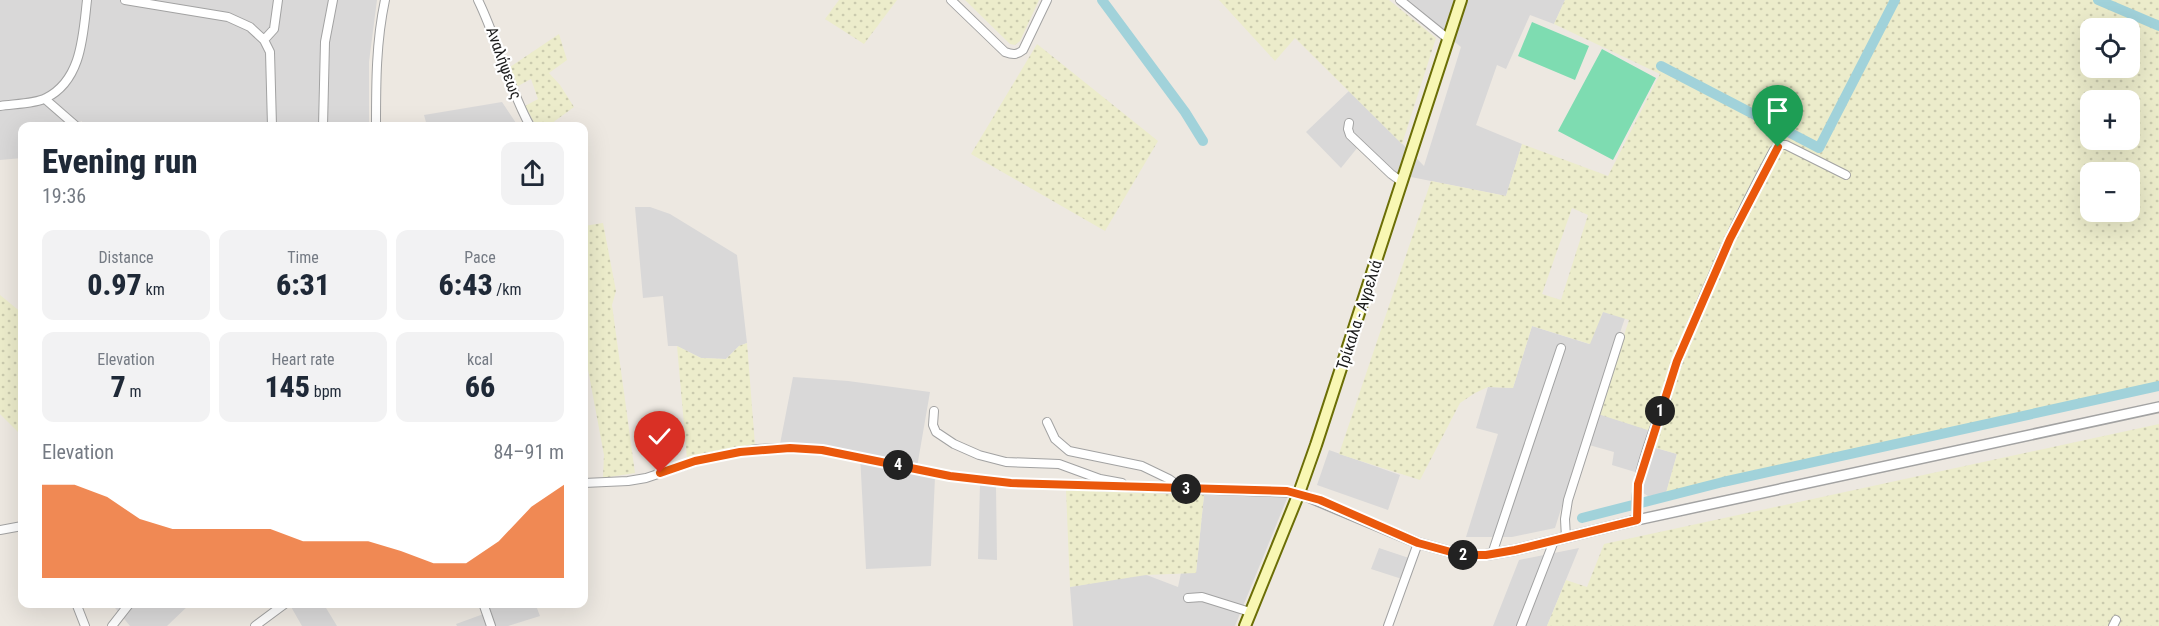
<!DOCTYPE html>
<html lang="en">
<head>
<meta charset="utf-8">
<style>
  body { margin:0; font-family:"Roboto Condensed",sans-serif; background:#f2f2f3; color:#1f2937; height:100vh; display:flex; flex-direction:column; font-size:22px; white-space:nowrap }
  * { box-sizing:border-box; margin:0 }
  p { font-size:20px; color:#747a83 }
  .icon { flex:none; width:33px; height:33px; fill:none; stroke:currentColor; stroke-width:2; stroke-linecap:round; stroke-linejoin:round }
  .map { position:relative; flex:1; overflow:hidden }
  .panel { position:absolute; left:18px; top:122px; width:570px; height:486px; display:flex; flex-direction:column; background:#fff; border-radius:12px; box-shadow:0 6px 24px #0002 }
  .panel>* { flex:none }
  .tools { position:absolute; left:2080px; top:18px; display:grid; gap:12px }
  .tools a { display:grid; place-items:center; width:60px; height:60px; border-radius:12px; background:#fff; box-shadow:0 6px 24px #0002; font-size:30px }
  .pin { position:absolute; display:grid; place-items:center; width:51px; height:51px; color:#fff; margin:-62px -26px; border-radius:50% 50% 50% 0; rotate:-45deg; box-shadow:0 0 6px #0007 }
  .pin .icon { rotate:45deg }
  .km { position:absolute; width:30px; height:30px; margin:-15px; border-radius:50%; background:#222; color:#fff; font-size:16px; line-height:30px; text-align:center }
  .round { display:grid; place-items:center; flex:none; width:63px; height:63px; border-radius:12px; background:#f2f2f3 }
  .headline { display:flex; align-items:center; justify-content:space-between; height:102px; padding:0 24px }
  h1 { font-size:33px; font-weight:800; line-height:45px }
  .metrics { display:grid; grid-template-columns:repeat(3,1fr); gap:9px; height:102px; padding:6px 24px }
  .metrics div { display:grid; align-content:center; border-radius:12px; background:#f2f2f3; text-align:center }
  .metrics b { font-size:30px; font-weight:800 }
  .metrics small { font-size:16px; font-weight:400 }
  .metrics p { font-size:16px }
  .chart { height:168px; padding:12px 24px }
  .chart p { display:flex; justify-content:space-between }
  .chart svg { width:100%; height:108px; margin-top:6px; fill:#ea580c; opacity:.7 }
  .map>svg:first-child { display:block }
</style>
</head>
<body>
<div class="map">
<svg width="2159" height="626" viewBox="0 0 2159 626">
  <defs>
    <pattern id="farmland-dots" width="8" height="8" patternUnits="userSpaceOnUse" patternTransform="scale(1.5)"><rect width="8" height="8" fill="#ececcb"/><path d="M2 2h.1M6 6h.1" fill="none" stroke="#cacaae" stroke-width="1.8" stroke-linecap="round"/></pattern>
  </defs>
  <rect width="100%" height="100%" fill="#ede8e1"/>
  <path fill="#d9d8d8" d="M 0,0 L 377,0 L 369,62 L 369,126 L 88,126 L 81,121 L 78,126 L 22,126 L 22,158 L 0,160 Z
    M 1403,0 L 1565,0 L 1554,24 L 1530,15 L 1506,69 L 1497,65 L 1476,125 L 1522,144 L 1506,196 L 1396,174 L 1362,142 L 1341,168 L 1306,132 L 1350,90 L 1424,166 L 1461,47 Z
    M 502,102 L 518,126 L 427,126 L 424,115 Z
    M 635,207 L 650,207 L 670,214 L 737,255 L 747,343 L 739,346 L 726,359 L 701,358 L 677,346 L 668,346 L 663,296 L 643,298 Z
    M 1603,311 L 1625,318 L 1593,412 L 1649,430 L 1645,445 L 1677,454 L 1666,493 L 1648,496 L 1640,491 L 1645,475 L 1612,465 L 1614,452 L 1582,443 L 1555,528 L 1512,537 L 1466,537 L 1498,434 L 1476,428 L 1488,387 L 1513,388 L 1532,326 L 1589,344 Z
    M 793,377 L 848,381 L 930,392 L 916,473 L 935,477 L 931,566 L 866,569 L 860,454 L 823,446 L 780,444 Z
    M 1329,450 L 1400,475 L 1388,510 L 1317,485 Z
    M 980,484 L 996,486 L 997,560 L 978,559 Z
    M 1204,495 L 1288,496 L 1235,626 L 1073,626 L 1070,587 L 1144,574 L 1178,587 L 1181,573 L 1196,573 Z
    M 1379,548 L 1409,558 L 1402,579 L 1371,569 Z
    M 1579,548 L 1547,626 L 1493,626 L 1519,560 Z
    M 111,603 L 191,603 L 167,626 L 130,626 Z
    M 292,603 L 323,603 L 337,626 L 302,626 L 290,605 Z
    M 486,603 L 535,603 L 540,616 L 508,626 L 457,626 L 456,624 L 489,612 Z"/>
  <path fill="url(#farmland-dots)" fill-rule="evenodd" d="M 839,0 L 897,0 L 864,44 L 825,19 Z
    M 965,0 L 1039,0 L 1020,41 L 1015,45 L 1010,44 Z
    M 1219,0 L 1389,0 L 1436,38 L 1402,144 L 1295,38 L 1275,61 Z
    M 1565,0 L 2159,0 L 2159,384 L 1666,493 L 1677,454 L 1653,447 L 1657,433 L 1598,414 L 1629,320 L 1603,312 L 1590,344 L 1532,326 L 1513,388 L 1488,387 L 1475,393 L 1460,403 L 1420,480 L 1339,454 L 1431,181 L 1506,196 L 1522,144 L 1608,176 L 1660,74 L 1554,24 ZM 2091,28 L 2130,28 L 2130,68 L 2091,68 ZM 2091,100 L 2130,100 L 2130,140 L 2091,140 ZM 2091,172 L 2130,172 L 2130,212 L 2091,212 ZM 1572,208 L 1588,215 L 1561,300 L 1542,294 Z
    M 559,34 L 567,60 L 549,73 L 560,85 L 574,107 L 548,126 L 536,126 L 525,106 L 538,99 L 531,79 L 516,87 L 510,67 Z
    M 1037,44 L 1158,141 L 1105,231 L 971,154 Z
    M 603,223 L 616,291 L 612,305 L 635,473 L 603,478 L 604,455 L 584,348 L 584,226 Z
    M 0,295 L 22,313 L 22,436 L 0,414 Z
    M 747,343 L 755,445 L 687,459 L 677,346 L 701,358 L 726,359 L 739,346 Z
    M 2159,424 L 2159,626 L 1547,626 L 1566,580 L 1587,587 L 1604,544 Z
    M 1066,490 L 1204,495 L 1196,573 L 1146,575 L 1070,587 Z"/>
  <path fill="#7edcb1" d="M 1532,22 L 1589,46 L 1575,80 L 1518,56 Z
    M 1602,49 L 1656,78 L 1613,160 L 1558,131 Z"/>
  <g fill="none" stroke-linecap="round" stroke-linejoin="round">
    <path stroke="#a1d2da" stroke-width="10" d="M 1102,0 L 1185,112 L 1203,141
      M 2098,0 L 2159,26
      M 1661,66 L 1819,148 L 1895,0
      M 1582,518 L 1723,482 L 2159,386"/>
    <defs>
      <path id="minor" d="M 125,0 L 228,17 L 250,27 L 264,40 L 270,52 L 272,126
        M 478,0 C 498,41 508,86 530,126
        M 951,0 L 1005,52 C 1013,55 1017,55 1023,50 L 1047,0
        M 1400,0 L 1447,38
        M 264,40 L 274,29 L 278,0
        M 45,99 L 76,126
        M 0,106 C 12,104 35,104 46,98 C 82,80 83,35 87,0
        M 1349,123 L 1348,129 L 1350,135 L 1391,174 L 1402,182
        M 323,126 L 325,42 L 333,0
        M 376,126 C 376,83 376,42 385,0
        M 934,411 L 933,425 L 936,432 L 954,444 L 979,455 L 1006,462 L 1059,464 L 1100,479 L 1122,483
        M 1047,422 L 1055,439 L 1069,451 L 1142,466 L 1169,479 L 1183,489
        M 584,483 L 628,481 L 646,478 L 706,458 L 757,449 L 790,448 L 822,450 L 950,476 L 1011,483 L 1299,493
        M 1637,520 C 1632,482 1649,444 1661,409 C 1691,320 1729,233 1774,150 L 1780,145 L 1786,145 L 1846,175
        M 0,530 L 22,526
        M 1566,538 L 1565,519 L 1568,500 L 1620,337
        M 1492,554 L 1561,348
        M 1188,598 L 1202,597 L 1250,612
        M 76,603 L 85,626
        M 483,603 L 491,626
        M 112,626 L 130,603
        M 255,626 L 286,603
        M 1388,626 L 1418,543
        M 1521,626 L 1554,541
        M 2113,626 L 2116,620"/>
      <path id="tertiary" d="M 1299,493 L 1418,543 L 1462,555 L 1486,555 L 1515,550 L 1637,520 L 2159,407"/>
      <path id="secondary" d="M 1245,626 L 1299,493 L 1316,445 L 1461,0"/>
    </defs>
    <use href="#minor" stroke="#a2a2a2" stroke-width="10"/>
    <use href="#tertiary" stroke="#a2a2a2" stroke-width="12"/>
    <use href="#secondary" stroke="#6b6e06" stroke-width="14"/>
    <use href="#minor" stroke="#fff" stroke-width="8"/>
    <use href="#tertiary" stroke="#fff" stroke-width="9"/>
    <use href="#secondary" stroke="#f8f7b3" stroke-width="10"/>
  </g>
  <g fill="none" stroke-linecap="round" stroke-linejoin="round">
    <defs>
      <path id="route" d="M 660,473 L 695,461 L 740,452 L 790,448 L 822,450 L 950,476 L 1011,483 L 1287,491 L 1320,500 L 1418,543 L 1462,555 L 1486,555 L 1515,550 L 1637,520 L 1638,484 L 1677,361 L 1730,239 L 1778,147"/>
    </defs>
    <use href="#route" stroke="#fff" stroke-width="12"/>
    <use href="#route" stroke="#ea580c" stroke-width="8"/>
  </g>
  <g text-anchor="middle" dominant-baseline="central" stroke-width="4.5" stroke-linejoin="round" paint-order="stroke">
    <g font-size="16" fill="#1b1b1b" stroke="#fff">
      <text transform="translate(504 63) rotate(70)">Αναλήψεως</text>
      <text transform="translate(1359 315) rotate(-72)">Τρίκαλα - Αγρελιά</text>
    </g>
  </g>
</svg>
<div class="tools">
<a><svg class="icon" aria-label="locate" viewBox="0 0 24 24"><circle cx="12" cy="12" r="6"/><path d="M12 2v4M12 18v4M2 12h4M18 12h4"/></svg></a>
<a>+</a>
<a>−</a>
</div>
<div class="pin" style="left:1778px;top:147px;background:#1e9e55"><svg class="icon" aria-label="arrive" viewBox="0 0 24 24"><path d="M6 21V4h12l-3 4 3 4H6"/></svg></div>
<div class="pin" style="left:660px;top:473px;background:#d93025"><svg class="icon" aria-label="check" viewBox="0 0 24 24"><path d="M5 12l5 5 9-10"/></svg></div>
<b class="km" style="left:1660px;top:411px">1</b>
<b class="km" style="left:1463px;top:555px">2</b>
<b class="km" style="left:1186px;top:489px">3</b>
<b class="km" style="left:898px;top:465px">4</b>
<section class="panel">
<div class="headline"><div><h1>Evening run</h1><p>19:36</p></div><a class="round"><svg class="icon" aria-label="share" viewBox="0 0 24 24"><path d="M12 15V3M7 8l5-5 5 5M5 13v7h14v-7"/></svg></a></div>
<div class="metrics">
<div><p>Distance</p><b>0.97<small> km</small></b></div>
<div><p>Time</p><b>6:31</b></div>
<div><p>Pace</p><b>6:43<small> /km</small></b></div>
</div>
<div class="metrics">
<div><p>Elevation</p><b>7<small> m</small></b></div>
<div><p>Heart rate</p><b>145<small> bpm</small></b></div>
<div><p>kcal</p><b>66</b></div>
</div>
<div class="chart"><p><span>Elevation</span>84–91 m</p>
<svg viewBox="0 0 160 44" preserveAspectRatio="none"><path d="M0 44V6L10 6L20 11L30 20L40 24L50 24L60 24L70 24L80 29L90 29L100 29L110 33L120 38L130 38L140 29L150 15L160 6V44z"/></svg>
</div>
</section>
</div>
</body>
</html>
